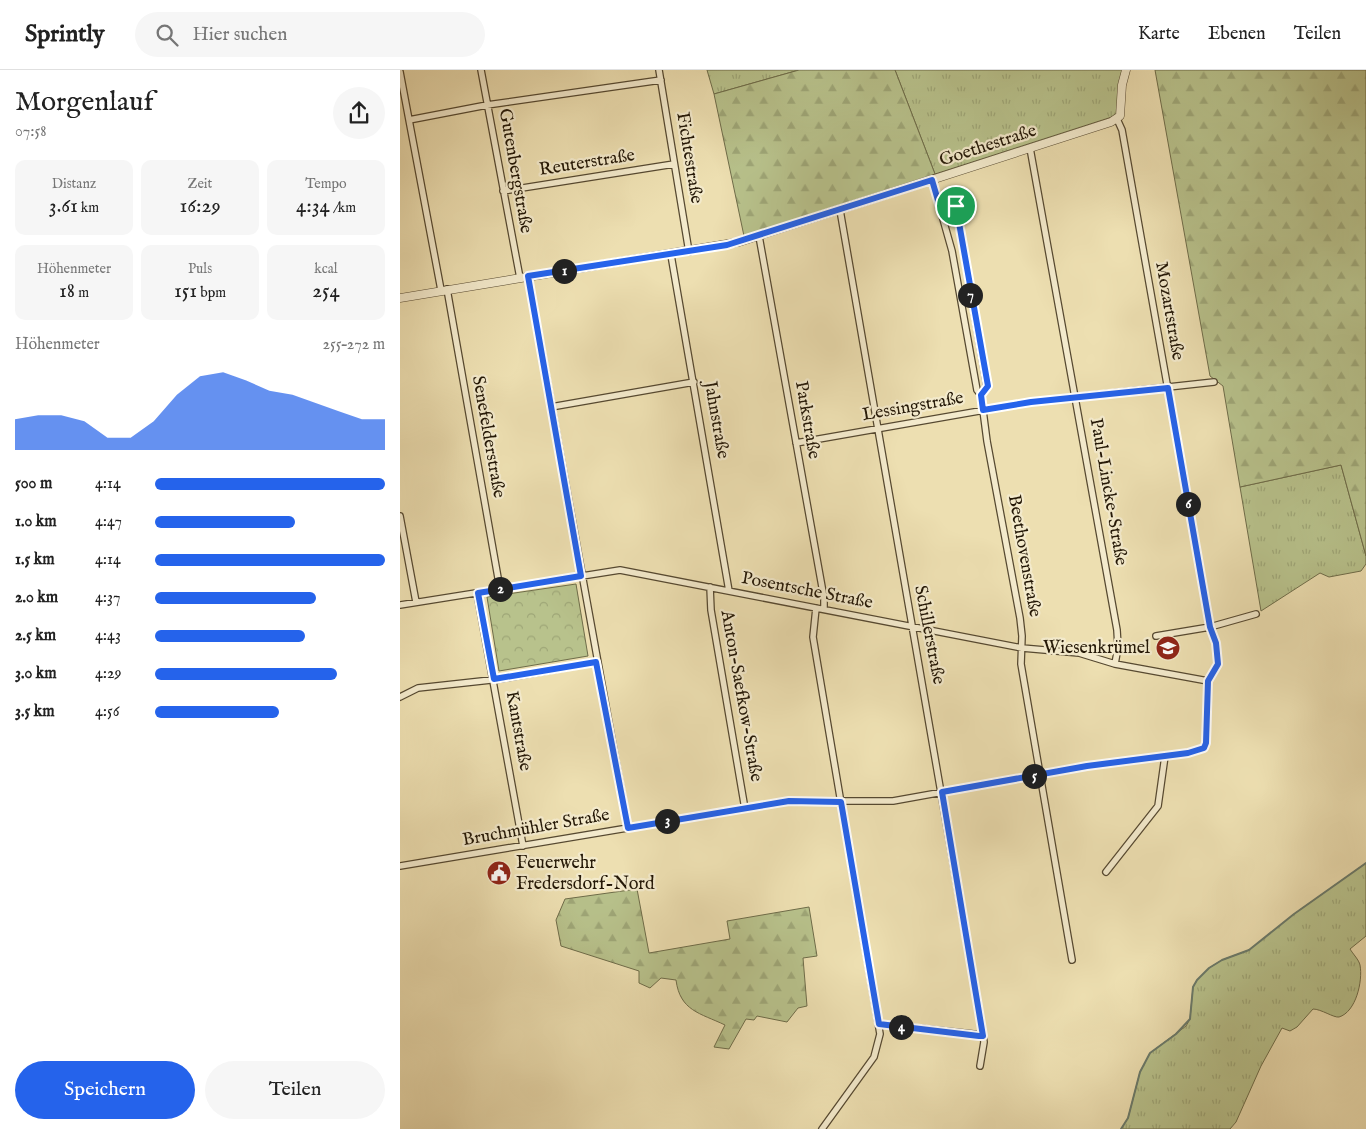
<!DOCTYPE html>
<html lang="de">
<head>
<meta charset="utf-8">
<style>
  body { margin:0; font-family:"IM FELL English",serif; background:#f6f6f6; color:#222; height:100vh; display:flex; flex-direction:column; font-size:19px; white-space:nowrap }
  * { box-sizing:border-box; margin:0 }
  p { font-size:16px; color:#767676 }
  .icon { flex:none; width:28px; height:28px; fill:none; stroke:currentColor; stroke-width:2; stroke-linecap:round; stroke-linejoin:round }
  .map { position:relative; flex:1; overflow:hidden }
  .drawer { display:flex; flex-direction:column; background:#fff; width:400px }
  .drawer>* { flex:none }
  .pin { position:absolute; display:grid; place-items:center; width:42px; height:42px; color:#fff; margin:-21px; border:2px solid #fff; border-radius:50%; box-shadow:0 1px 5px #0007 }
  .km { position:absolute; width:25px; height:25px; margin:-12px; border-radius:50%; background:#222; color:#fff; font-size:14px; line-height:25px; text-align:center }
  .round { display:grid; place-items:center; flex:none; width:52px; height:52px; border-radius:26px; background:#f6f6f6 }
  .summary { display:flex; align-items:center; justify-content:space-between; height:85px; padding:0 15px }
  h1 { font-size:28px; font-weight:600; line-height:38px }
  .figures { display:grid; grid-template-columns:repeat(3,1fr); gap:8px; height:85px; padding:5px 15px }
  .figures div { display:grid; align-content:center; border-radius:10px; background:#f6f6f6; text-align:center }
  .figures b { font-size:21px; font-weight:600 }
  .figures small { font-size:14px; font-weight:400 }
  .figures p { font-size:14px }
  .chart { height:140px; padding:10px 15px }
  .chart p { display:flex; justify-content:space-between }
  .chart svg { width:100%; height:90px; margin-top:5px; fill:#2563eb; opacity:.7 }
  .button { display:flex; gap:10px; margin-top:auto; padding:10px 15px }
  .button a { flex:1; height:58px; border-radius:30px; background:#2563eb; color:#fff; font-size:20px; font-weight:600; line-height:58px; text-align:center }
  .button a+a { background:#f6f6f6; color:#222 }
  ul { padding:0 15px; list-style:none; font-size:16px }
  li { display:grid; grid-template-columns:80px 60px 1fr; align-items:center; height:38px }
  li i { height:12px; border-radius:6px; background:#2563eb }
  header { display:flex; align-items:center; gap:30px; box-sizing:border-box; height:70px; padding:0 25px; background:#fff; border-bottom:1px solid #e0e0e0 }
  header strong { font-size:24px }
  nav { display:flex; gap:28px; margin-inline-start:auto; font-size:18px }
  .search { width:350px; height:45px; background:#f6f6f6; display:flex; align-items:center; gap:12px; box-sizing:border-box; padding:0 18px; border-radius:28px; color:#767676; font-size:19px }
  main { display:flex; flex:1; min-height:0 }
  .map>svg:first-child { display:block }
</style>
</head>
<body>
<header>
<strong>Sprintly</strong>
<div class="search"><svg class="icon" aria-label="search" viewBox="0 0 24 24"><circle cx="10" cy="10" r="6"/><path d="M15 15l6 6"/></svg>Hier suchen</div>
<nav><a>Karte</a><a>Ebenen</a><a>Teilen</a></nav>
</header>
<main>
<section class="drawer">
<div class="summary"><div><h1>Morgenlauf</h1><p>07:58</p></div><a class="round"><svg class="icon" aria-label="share" viewBox="0 0 24 24"><path d="M12 15V3M7 8l5-5 5 5M5 13v7h14v-7"/></svg></a></div>
<div class="figures">
<div><p>Distanz</p><b>3.61<small> km</small></b></div>
<div><p>Zeit</p><b>16:29</b></div>
<div><p>Tempo</p><b>4:34<small> /km</small></b></div>
</div>
<div class="figures">
<div><p>Höhenmeter</p><b>18<small> m</small></b></div>
<div><p>Puls</p><b>151<small> bpm</small></b></div>
<div><p>kcal</p><b>254</b></div>
</div>
<div class="chart"><p><span>Höhenmeter</span>255–272 m</p>
<svg viewBox="0 0 160 44" preserveAspectRatio="none"><path d="M0 44V29L10 27L20 27L30 30L40 38L50 38L60 30L70 17L80 8L90 6L100 10L110 15L120 17L130 21L140 25L150 29L160 29V44z"/></svg>
</div>
<ul>
<li><b>500 m</b>4:14<i style="width:100%"></i></li>
<li><b>1.0 km</b>4:47<i style="width:61%"></i></li>
<li><b>1.5 km</b>4:14<i style="width:100%"></i></li>
<li><b>2.0 km</b>4:37<i style="width:70%"></i></li>
<li><b>2.5 km</b>4:43<i style="width:65%"></i></li>
<li><b>3.0 km</b>4:29<i style="width:79%"></i></li>
<li><b>3.5 km</b>4:56<i style="width:54%"></i></li>
</ul>
<div class="button"><a>Speichern</a><a>Teilen</a></div>
</section>
<div class="map">
<svg width="966" height="1059" viewBox="0 0 966 1059">
  <defs>
    <pattern id="grass-tufts" width="24" height="20" patternUnits="userSpaceOnUse" patternTransform="scale(1.25)"><rect width="24" height="20" fill="#b8c28c"/><path d="M3 7l-1-3M5 7V3M7 7l1-3M15 17l-1-3M17 17v-4M19 17l1-3" fill="none" stroke="#9ea677"/></pattern>
    <pattern id="forest-firs" width="22" height="20" patternUnits="userSpaceOnUse" patternTransform="scale(1.25)"><rect width="22" height="20" fill="#b8c28c"/><path d="M5 1l3.5 6h-7zM16 11l3.5 6h-7z" fill="#9ea677"/></pattern>
    <pattern id="park-crowns" width="20" height="18" patternUnits="userSpaceOnUse" patternTransform="scale(1.25)"><rect width="20" height="18" fill="#b8c28c"/><path d="M2 6a3 3 0 1 1 6 0M12 15a3 3 0 1 1 6 0" fill="none" stroke="#9ea677"/></pattern>
  </defs>
  <rect width="100%" height="100%" fill="#eddfb1"/>
  <filter id="stains"><feTurbulence type="fractalNoise" baseFrequency=".004" numOctaves="4"/><feColorMatrix values="0 0 0 0 .2 0 0 0 0 .09 0 0 0 0 .02 0 0 0 .5 -.17"/></filter>
  <radialGradient id="worn" r=".72"><stop offset=".6" stop-color="#630" stop-opacity="0"/><stop offset="1" stop-color="#630" stop-opacity=".3"/></radialGradient>
  <path fill="url(#grass-tufts)" stroke="#6e6c49" d="M 307,0 L 399,0 L 314,24 Z
    M 495,0 L 726,0 L 721,4 L 718,45 L 535,104 Z
    M 941,395 L 966,486 L 966,494 L 961,501 L 929,507 L 920,503 L 861,541 L 840,417 Z
    M 966,793 L 966,866 L 950,879 C 953,884 959,890 960,895 C 963,911 956,942 939,947 C 934,948 921,939 913,939 L 897,957 L 890,961 L 882,958 L 861,996 L 836,1052 L 830,1059 L 721,1059 L 728,1048 L 740,1002 L 750,983 L 786,956 L 790,949 L 793,917 L 797,910 L 809,898 L 822,890 L 849,880 L 894,844 Z"/>
  <path fill="url(#forest-firs)" stroke="#6e6c49" d="M 399,0 L 495,0 L 535,104 L 344,166 L 314,24 Z
    M 755,0 L 966,0 L 966,486 L 941,395 L 840,417 L 823,316 L 810,306 Z
    M 237,819 L 249,883 L 330,869 L 327,851 L 409,837 L 417,886 L 403,888 L 407,936 L 398,938 L 387,952 L 357,946 L 354,950 L 346,949 L 329,979 L 314,977 L 325,955 C 300,943 280,941 276,910 L 261,908 L 250,918 L 239,913 L 239,901 L 161,876 L 156,850 L 165,829 Z"/>
  <path fill="url(#park-crowns)" stroke="#6e6c49" d="M 176,514 L 188,586 L 99,601 L 87,527 Z"/>
  <g fill="none" stroke-linecap="round" stroke-linejoin="round">
    <path stroke="#6a7a6b" stroke-width="2" d="M 721,1059 L 728,1048 L 740,1002 L 750,983 L 776,964 L 790,949 L 793,917 L 797,910 L 809,898 L 822,890 L 849,880 L 894,844 L 966,793"/>
    <defs>
      <path id="minor" d="M 81,0 L 120,208
        M 259,0 L 289,182
        M 0,2 L 41,220
        M 9,50 L 87,35 L 261,10
        M 630,78 L 717,560 L 718,577 L 715,594
        M 532,110 L 552,181 L 577,320 L 581,325 L 587,371 L 620,548 L 622,566 L 621,594 L 672,890
        M 103,121 L 274,94
        M 539,135 L 551,133 L 556,136 L 587,316 L 581,325
        M 440,140 L 583,965 L 584,972 L 580,996
        M 359,166 L 424,528 L 424,539
        M 271,185 L 329,521
        M 128,206 L 228,758
        M 47,219 L 100,519
        M 151,337 L 294,312
        M 396,373 L 631,332 L 814,312
        M 0,446 L 16,532
        M 310,517 L 311,540 L 345,739
        M 77,523 L 123,776
        M 0,535 L 220,500 L 622,578 L 679,583 L 715,594 L 808,611
        M 416,538 L 413,567 L 480,964 L 474,987 L 422,1059
        M 756,566 L 810,557 L 856,544
        M 0,627 L 18,618 L 100,609 L 196,592
        M 0,796 L 389,731 L 493,731 L 687,696 L 788,683 L 804,678 L 806,673 L 808,611 L 818,594 L 816,573 L 810,557 L 722,60 L 717,49
        M 706,802 L 758,736 L 765,686
        M 479,954 L 583,965"/>
      <path id="tertiary" d="M 0,228 L 339,172 L 711,52 L 720,46 L 722,15 L 726,0"/>
    </defs>
    <use href="#minor" stroke="#564931" stroke-width="8"/>
    <use href="#tertiary" stroke="#564931" stroke-width="9"/>
    <use href="#minor" stroke="#f3eacc" stroke-width="5.5"/>
    <use href="#tertiary" stroke="#f3eacc" stroke-width="8"/>
  </g>
  <g fill="none" stroke-linecap="round" stroke-linejoin="round">
    <defs>
      <path id="route" d="M 532,110 L 539,134 L 551,133 L 556,136 L 588,316 L 581,325 L 583,340 L 631,332 L 768,318 L 810,557 L 816,573 L 818,594 L 808,611 L 806,673 L 804,678 L 788,683 L 687,696 L 542,722 L 583,966 L 579,966 L 479,954 L 441,732 L 389,731 L 228,758 L 196,592 L 94,609 L 78,523 L 181,506 L 128,206 L 327,175 Z"/>
    </defs>
    <use href="#route" stroke="#fff" stroke-width="10"/>
    <use href="#route" stroke="#2563eb" stroke-width="6"/>
  </g>
  <defs>
    <symbol id="school-disc" viewBox="-11 -11 22 22"><circle r="9.5" fill="#8f2418" stroke="#f3eacc"/><path d="M0-5L7-2L0 1L-7-2ZM-4 1L0 2.5L4 1V4Q0 6-4 4Z" fill="#fff"/></symbol>
    <symbol id="civic-disc" viewBox="-11 -11 22 22"><circle r="9.5" fill="#8f2418" stroke="#f3eacc"/><path d="M-.6-6.5H3V-4.5H.6V-3L4-1V1h2V6H-6V1h2V-1L-.6-3ZM-1.2 2.5V6h2.4V2.5Z" fill="#fff"/></symbol>
  </defs>
  <g fill-rule="evenodd">
    <use href="#school-disc" x="754" y="564" width="28" height="28"/>
    <use href="#civic-disc" x="85" y="789" width="28" height="28"/>
  </g>
  <g text-anchor="middle" dominant-baseline="central" stroke-width="4.5" stroke-linejoin="round" paint-order="stroke">
    <g font-size="18" fill="#231706" stroke="#f3eacc">
      <text transform="translate(588 76) rotate(-18)">Goethestraße</text>
      <text transform="translate(289 88) rotate(81)">Fichtestraße</text>
      <text transform="translate(187 93) rotate(-9)">Reuterstraße</text>
      <text transform="translate(115 101) rotate(80)">Gutenbergstraße</text>
      <text transform="translate(769 241) rotate(80)">Mozartstraße</text>
      <text transform="translate(513 337) rotate(-10)">Lessingstraße</text>
      <text transform="translate(316 350) rotate(80)">Jahnstraße</text>
      <text transform="translate(407 350) rotate(80)">Parkstraße</text>
      <text transform="translate(88 367) rotate(80)">Senefelderstraße</text>
      <text transform="translate(708 422) rotate(80)">Paul-Lincke-Straße</text>
      <text transform="translate(624 486) rotate(80)">Beethovenstraße</text>
      <text transform="translate(407 521) rotate(11)">Posentsche Straße</text>
      <text transform="translate(529 565) rotate(79)">Schillerstraße</text>
      <text transform="translate(341 626) rotate(80)">Anton-Saefkow-Straße</text>
      <text transform="translate(118 661) rotate(80)">Kantstraße</text>
      <text transform="translate(136 758) rotate(-10)">Bruchmühler Straße</text>
    </g>
    <g font-size="18" fill="#231706" stroke="#f3eacc" text-anchor="end">
      <text x="750" y="578">Wiesenkrümel</text>
      <text x="116" y="793" text-anchor="start">Feuerwehr<tspan x="116" dy="21">Fredersdorf-Nord</tspan></text>
    </g>
  </g>
  <rect width="100%" height="100%" filter="url(#stains)"/>
  <rect width="100%" height="100%" fill="url(#worn)"/>
</svg>
<div class="pin" style="left:556px;top:136px;background:#1e9e55"><svg class="icon" aria-label="arrive" viewBox="0 0 24 24"><path d="M6 21V4h12l-3 4 3 4H6"/></svg></div>
<b class="km" style="left:164px;top:201px">1</b>
<b class="km" style="left:100px;top:519px">2</b>
<b class="km" style="left:267px;top:751px">3</b>
<b class="km" style="left:501px;top:957px">4</b>
<b class="km" style="left:634px;top:706px">5</b>
<b class="km" style="left:788px;top:434px">6</b>
<b class="km" style="left:570px;top:225px">7</b>
</div>
</main>
</body>
</html>
